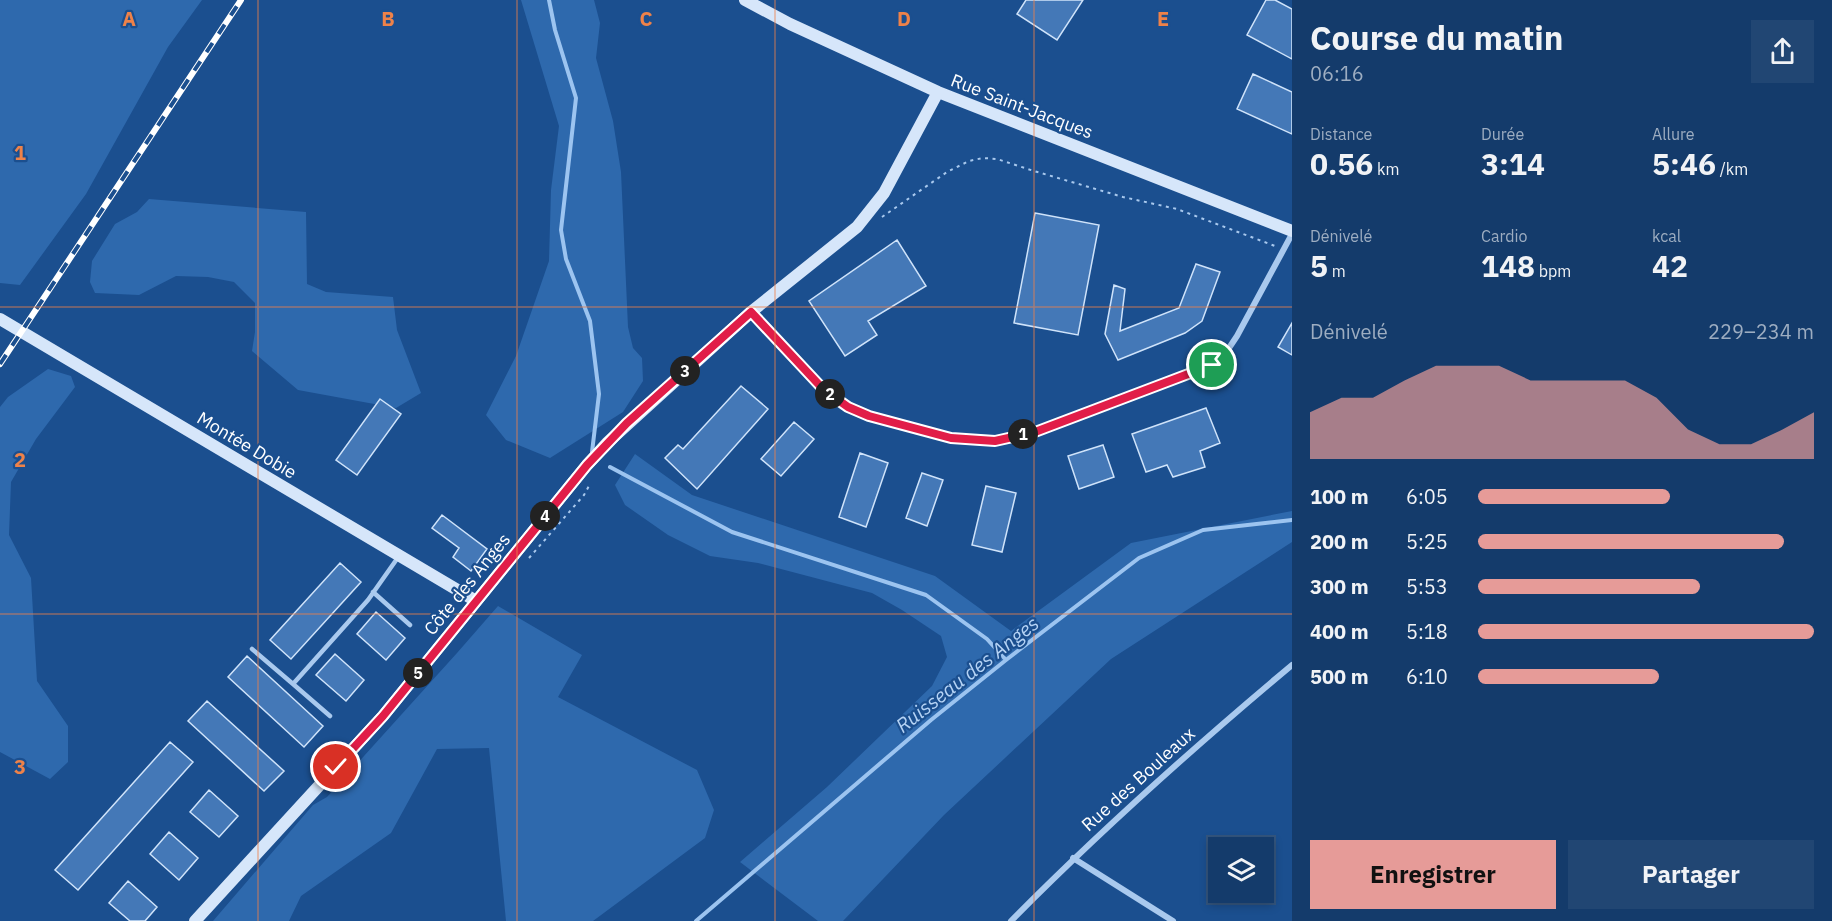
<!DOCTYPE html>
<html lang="fr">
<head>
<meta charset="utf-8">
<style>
  body { margin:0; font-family:"IBM Plex Sans",sans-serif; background:#214673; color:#f1f3f6; height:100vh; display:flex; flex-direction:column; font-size:22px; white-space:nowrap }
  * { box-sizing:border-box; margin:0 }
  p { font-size:20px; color:#9dadc1 }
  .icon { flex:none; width:33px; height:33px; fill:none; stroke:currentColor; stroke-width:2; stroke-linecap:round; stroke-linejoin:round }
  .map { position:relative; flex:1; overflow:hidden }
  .side { display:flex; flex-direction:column; background:#143b6b; width:540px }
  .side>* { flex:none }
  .controls { position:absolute; left:1208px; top:837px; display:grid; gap:12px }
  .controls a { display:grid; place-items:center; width:66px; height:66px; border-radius:0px; background:#143b6b; box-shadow:0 3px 9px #0003,0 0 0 2px #33557e; font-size:30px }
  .pin { position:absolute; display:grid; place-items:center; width:51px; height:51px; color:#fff; margin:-26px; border:3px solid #fff; border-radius:50%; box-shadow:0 2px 6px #0007 }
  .km { position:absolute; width:30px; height:30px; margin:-15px; border-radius:50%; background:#222; color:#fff; font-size:16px; line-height:30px; text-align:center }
  .round { display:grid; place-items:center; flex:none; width:63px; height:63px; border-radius:0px; background:#214673 }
  .summary { display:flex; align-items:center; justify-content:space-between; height:102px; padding:0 18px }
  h1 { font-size:33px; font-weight:700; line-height:45px }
  .metrics { display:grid; grid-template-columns:repeat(3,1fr); gap:9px; height:102px; padding:6px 18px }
  .metrics div { display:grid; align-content:center }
  .metrics b { font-size:30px; font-weight:700 }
  .metrics small { font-size:16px; font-weight:400 }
  .metrics p { font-size:16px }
  .chart { height:168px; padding:12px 18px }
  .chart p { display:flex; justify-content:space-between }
  .chart svg { width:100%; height:108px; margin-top:6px; fill:#e69b98; opacity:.7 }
  .cta { display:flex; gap:12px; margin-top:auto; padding:12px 18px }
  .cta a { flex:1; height:69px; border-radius:0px; background:#e69b98; color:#111; font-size:24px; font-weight:700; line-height:69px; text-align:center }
  .cta a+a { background:#214673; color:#f1f3f6 }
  ul { padding:0 18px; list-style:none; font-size:20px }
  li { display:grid; grid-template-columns:96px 72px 1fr; align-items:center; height:45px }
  li i { height:15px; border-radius:8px; background:#e69b98 }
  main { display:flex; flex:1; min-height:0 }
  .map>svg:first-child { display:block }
</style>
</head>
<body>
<main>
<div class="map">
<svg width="1292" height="921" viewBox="0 0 1292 921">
  <rect width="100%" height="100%" fill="#1b4f8f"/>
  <path fill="#2e69ad" d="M 0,0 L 202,0 L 168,47 L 86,194 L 20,285 L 0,283 Z
    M 521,0 L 594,0 L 600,23 L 596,58 L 613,121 L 621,172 L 628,327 L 633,348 L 642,358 L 643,381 L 623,412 L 550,458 L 506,440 L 486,415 L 516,356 L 549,261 L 551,190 L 559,126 Z
    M 149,199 L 306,212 L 307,284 L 326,292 L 393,297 L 397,330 L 421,393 L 396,408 L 298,390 L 252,351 L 255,332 L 255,303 L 234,282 L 208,277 L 176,276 L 139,295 L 95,293 L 90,282 L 92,261 L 115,224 L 137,212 Z
    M 48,369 L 71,376 L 75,387 L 36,439 L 11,482 L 9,535 L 31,578 L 37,681 L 68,726 L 68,762 L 50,779 L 0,752 L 0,407 L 8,397 Z
    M 635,454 L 692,495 L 935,576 L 1011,631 L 1131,543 L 1292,511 L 1292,542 L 1111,659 L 944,815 L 843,921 L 818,921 L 740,862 L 827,787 L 932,686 L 947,657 L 941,636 L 902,610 L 872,593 L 758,563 L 710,556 L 668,535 L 625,505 L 615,485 Z
    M 498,606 L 582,655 L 558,697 L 697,770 L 714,810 L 705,838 L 593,921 L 506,921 L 489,748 L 437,749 L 391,833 L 301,896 L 289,921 L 213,921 L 313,805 L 327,797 L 457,653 Z"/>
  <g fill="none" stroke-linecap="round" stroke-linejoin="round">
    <path stroke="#9cc4f0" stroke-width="4" d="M 549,0 L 555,30 L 576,98 L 561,230 L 566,259 L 590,321 L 599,394 L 592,452
      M 610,467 L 732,532 L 926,595 L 987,639 L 1006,660
      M 696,921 L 931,720 L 1006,660 L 1139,558 L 1203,530 L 1292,520"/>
  </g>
  <path fill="#4478b7" stroke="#cfe3fa" stroke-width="1.5" d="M 1026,0 L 1083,0 L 1057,40 L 1017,14 Z
    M 1266,0 L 1275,0 L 1292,9 L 1292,59 L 1247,35 Z
    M 1253,74 L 1292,92 L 1292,134 L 1237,109 Z
    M 1035,213 L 1099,225 L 1078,335 L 1014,323 Z
    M 897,240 L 926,286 L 868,321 L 877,335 L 845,356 L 809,301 Z
    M 1196,264 L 1220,272 L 1202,321 L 1185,333 L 1118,360 L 1105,334 L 1114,285 L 1125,289 L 1120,331 L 1179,308 Z
    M 1292,323 L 1292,355 L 1278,347 Z
    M 741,386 L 768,409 L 697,489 L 665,458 L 678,445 L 683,449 Z
    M 380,399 L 401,414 L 357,475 L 336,460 Z
    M 1206,408 L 1220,443 L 1200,451 L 1205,467 L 1173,477 L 1167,465 L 1146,472 L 1132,434 Z
    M 794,422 L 814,439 L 781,476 L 761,459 Z
    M 1103,445 L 1114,477 L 1079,489 L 1068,456 Z
    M 860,453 L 888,463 L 866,527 L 839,517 Z
    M 922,473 L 943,480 L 927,526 L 906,518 Z
    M 986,486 L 1016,493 L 1002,552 L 972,545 Z
    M 442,515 L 487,549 L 471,571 L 453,557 L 459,548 L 432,528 Z
    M 340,563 L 361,582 L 291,659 L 270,640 Z
    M 376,612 L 405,638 L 386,660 L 357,634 Z
    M 335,654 L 364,680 L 346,701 L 316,675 Z
    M 247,656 L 323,726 L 304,747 L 228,677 Z
    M 207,701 L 284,771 L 264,791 L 188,721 Z
    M 170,742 L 193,762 L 78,890 L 55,870 Z
    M 209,790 L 238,816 L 219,837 L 190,812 Z
    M 169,832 L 198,858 L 179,880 L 150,854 Z
    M 128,881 L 157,907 L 145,921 L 130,921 L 109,903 Z"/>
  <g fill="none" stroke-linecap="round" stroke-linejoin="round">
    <path stroke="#a9c9ee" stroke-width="2" stroke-dasharray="3 4.5" stroke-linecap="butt" d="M 882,217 L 947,172 L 969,161 L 983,158 L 997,159 L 1034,171 L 1123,197 L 1177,209 L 1275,246
      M 529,558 L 584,495 L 590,484"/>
    <path stroke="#a9c9ee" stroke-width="4.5" d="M 373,592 L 410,625
      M 252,649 L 293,684 L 368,600 L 399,556
      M 293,684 L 330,716"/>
    <path stroke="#a9c9ee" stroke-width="6" d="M 751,312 L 824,390 L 848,407 L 869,416 L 951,438 L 995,441 L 1035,432 L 1212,365 L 1223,357 L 1237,336 L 1292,234
      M 1073,858 L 1173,921
      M 1011,921 C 1100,831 1194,747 1292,665"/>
    <path stroke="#d6e6fa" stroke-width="12" d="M 745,0 L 790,24 L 938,92 L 1292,231
      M 0,319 L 476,601
      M 195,921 L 383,716 L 587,465 L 607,443 L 751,312 L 857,227 L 884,193 L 938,92"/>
    <defs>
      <path id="rail" d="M 0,364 L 241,0"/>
    </defs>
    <use href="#rail" stroke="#fff" stroke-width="6"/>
    <use href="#rail" stroke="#1b4f8f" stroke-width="4" stroke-dasharray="11" stroke-linecap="butt"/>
  </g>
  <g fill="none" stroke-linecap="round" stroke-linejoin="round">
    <defs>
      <path id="route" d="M 336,767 L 383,716 L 587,465 L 627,423 L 751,312 L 824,390 L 848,407 L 869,416 L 951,438 L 995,441 L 1035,432 L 1212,365"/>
    </defs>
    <use href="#route" stroke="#fff" stroke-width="12"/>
    <use href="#route" stroke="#e11d48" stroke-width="8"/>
  </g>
  <path fill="none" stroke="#ee8249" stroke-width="1.5" stroke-opacity="0.55" d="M 258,0 L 258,921M 517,0 L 517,921M 775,0 L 775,921M 1034,0 L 1034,921M 0,307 L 1292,307M 0,614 L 1292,614"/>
  <g text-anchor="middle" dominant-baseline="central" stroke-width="4.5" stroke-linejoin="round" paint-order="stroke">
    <g font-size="18" fill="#fff" stroke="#1b4f8f">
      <text transform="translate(1022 106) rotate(21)">Rue Saint-Jacques</text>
      <text transform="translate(247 445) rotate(31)">Montée Dobie</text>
      <text transform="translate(467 584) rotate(-51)">Côte des Anges</text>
      <text transform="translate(1138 779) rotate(-42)">Rue des Bouleaux</text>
    </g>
    <g font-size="20" font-style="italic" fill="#b5d3f5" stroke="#1b4f8f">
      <text transform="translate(967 674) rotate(-38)">Ruisseau des Anges</text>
    </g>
  </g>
  <g font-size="20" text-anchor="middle" font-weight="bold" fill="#ee8249" stroke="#1b4f8f" stroke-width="4.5" stroke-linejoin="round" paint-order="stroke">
    <text x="129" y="26">A</text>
    <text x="388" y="26">B</text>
    <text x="646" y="26">C</text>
    <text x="904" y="26">D</text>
    <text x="1163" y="26">E</text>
    <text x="20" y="160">1</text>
    <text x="20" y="467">2</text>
    <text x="20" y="774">3</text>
  </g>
</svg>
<div class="controls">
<a><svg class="icon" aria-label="layers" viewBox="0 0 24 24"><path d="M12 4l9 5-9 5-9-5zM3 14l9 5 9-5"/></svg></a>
</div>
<div class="pin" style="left:1212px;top:365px;background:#1e9e55"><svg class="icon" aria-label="arrive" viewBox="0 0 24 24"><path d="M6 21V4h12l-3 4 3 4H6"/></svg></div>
<div class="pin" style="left:336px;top:767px;background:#d93025"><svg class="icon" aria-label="check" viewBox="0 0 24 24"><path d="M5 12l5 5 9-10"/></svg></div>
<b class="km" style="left:1023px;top:434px">1</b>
<b class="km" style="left:830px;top:394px">2</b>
<b class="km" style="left:685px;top:371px">3</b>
<b class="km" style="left:545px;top:516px">4</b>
<b class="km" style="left:418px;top:673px">5</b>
</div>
<section class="side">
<div class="summary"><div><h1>Course du matin</h1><p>06:16</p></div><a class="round"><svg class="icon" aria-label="share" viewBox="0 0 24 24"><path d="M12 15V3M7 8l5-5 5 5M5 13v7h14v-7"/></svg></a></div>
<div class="metrics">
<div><p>Distance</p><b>0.56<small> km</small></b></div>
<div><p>Durée</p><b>3:14</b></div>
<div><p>Allure</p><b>5:46<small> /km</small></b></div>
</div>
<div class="metrics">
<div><p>Dénivelé</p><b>5<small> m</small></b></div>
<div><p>Cardio</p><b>148<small> bpm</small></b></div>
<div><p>kcal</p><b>42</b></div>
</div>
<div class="chart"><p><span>Dénivelé</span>229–234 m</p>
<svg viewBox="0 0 160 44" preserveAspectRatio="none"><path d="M0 44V25L10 19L20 19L30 12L40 6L50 6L60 6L70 12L80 12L90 12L100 12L110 19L120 32L130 38L140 38L150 32L160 25V44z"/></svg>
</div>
<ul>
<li><b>100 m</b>6:05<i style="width:57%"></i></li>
<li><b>200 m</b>5:25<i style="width:91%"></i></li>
<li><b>300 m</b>5:53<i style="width:66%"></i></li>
<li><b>400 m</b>5:18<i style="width:100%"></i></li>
<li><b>500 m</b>6:10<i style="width:54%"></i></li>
</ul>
<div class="cta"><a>Enregistrer</a><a>Partager</a></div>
</section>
</main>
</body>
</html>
